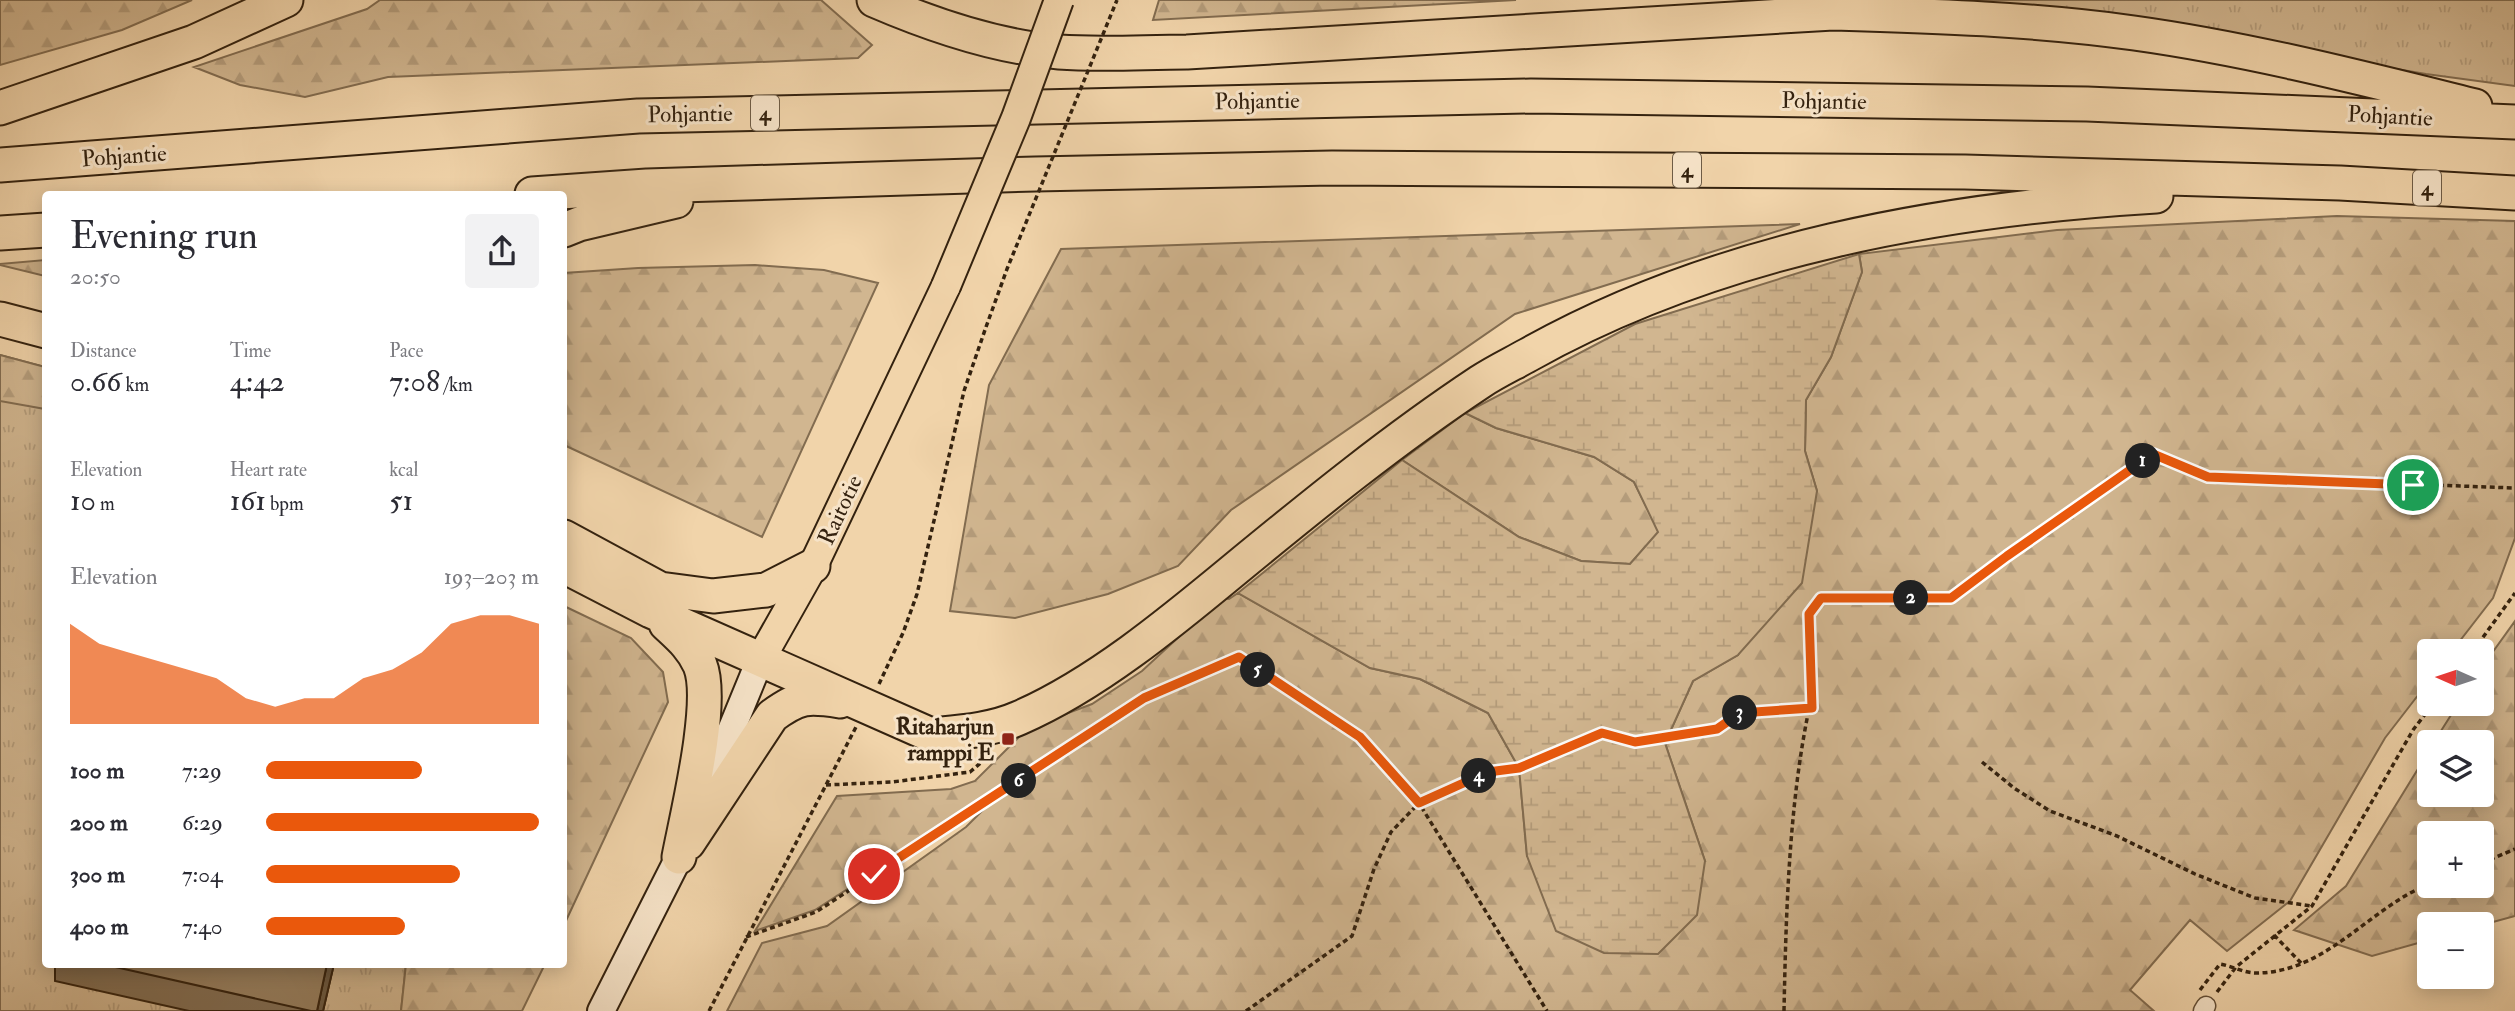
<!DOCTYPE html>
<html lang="en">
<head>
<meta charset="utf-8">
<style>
  body { margin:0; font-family:"IM FELL Double Pica",serif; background:#f2f2f3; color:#2b2b33; height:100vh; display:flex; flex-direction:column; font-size:26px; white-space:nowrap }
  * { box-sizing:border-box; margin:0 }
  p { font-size:23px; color:#7c7c81 }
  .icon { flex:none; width:38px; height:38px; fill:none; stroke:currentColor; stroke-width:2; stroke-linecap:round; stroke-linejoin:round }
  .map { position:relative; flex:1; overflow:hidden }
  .sheet { position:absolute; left:42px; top:191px; width:525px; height:777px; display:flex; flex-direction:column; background:#fff; border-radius:7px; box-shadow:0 4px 18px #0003 }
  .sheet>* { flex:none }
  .needle { width:46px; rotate:273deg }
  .controls { position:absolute; left:2417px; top:639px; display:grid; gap:14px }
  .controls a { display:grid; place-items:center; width:77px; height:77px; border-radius:7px; background:#fff; box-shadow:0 4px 18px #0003; font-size:35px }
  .pin { position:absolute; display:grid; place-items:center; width:60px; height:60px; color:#fff; margin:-30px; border:4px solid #fff; border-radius:50%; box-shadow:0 2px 7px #0007 }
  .km { position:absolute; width:35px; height:35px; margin:-18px; border-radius:50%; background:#222; color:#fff; font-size:19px; line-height:35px; text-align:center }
  .round { display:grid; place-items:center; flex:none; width:74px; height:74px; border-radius:7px; background:#f2f2f3 }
  .overview { display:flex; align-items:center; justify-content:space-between; height:119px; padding:0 28px }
  h1 { font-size:38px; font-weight:600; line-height:52px }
  .figures { display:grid; grid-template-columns:repeat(3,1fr); gap:10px; height:119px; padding:7px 28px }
  .figures div { display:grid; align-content:center }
  .figures b { font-size:30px; font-weight:600 }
  .figures small { font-size:19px; font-weight:400 }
  .figures p { font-size:19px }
  .chart { height:196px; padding:14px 28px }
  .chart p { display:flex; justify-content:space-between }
  .chart svg { width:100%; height:126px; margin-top:7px; fill:#ea580c; opacity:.7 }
  ul { padding:0 28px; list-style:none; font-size:23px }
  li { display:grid; grid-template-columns:112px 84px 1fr; align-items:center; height:52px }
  li i { height:18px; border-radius:9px; background:#ea580c }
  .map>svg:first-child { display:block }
</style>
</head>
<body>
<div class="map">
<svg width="2515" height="1011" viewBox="0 0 2515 1011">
  <defs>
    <pattern id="grass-tufts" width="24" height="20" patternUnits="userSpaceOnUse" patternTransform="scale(1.75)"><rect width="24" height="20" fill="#d1b690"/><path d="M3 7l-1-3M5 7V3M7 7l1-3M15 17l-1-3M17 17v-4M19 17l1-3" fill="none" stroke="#b49c7b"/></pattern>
    <pattern id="forest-firs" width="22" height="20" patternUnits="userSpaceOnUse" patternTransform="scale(1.75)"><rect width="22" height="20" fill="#d1b690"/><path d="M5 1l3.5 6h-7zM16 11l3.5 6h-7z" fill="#b49c7b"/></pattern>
    <pattern id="wetland-marsh" width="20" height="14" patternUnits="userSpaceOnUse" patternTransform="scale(1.75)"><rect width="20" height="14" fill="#d1b690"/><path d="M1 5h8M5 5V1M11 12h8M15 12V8" fill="none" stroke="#b49c7b"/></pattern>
  </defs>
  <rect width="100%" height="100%" fill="#f1d4aa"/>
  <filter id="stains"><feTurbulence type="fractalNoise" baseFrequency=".00286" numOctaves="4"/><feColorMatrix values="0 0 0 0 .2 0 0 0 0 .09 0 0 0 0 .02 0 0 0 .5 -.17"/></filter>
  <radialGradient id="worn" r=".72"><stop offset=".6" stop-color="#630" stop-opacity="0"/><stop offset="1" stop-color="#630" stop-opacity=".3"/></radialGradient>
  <path fill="url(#grass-tufts)" stroke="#826c50" stroke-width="2" d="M 1863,0 L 2515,0 L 2515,86 L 2426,74 L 2134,25 Z
    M 0,355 L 45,367 L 46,964 L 406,964 L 401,1011 L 0,1011 Z"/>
  <path fill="url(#forest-firs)" stroke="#826c50" stroke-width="2" fill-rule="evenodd" d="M 0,0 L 192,0 L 122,30 L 0,65 Z
    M 380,0 L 821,0 L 872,45 L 858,58 L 388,77 L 305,97 L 240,85 L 194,67 L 367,9 Z
    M 1159,0 L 1516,0 L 1153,20 Z
    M 2337,216 L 2515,221 L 2515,538 L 2493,598 L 2452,651 L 2429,651 L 2429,681 L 2385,738 L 2290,901 L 2227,951 L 2190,920 L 2130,990 L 2154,1011 L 727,1011 L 762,943 L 827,926 L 966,827 L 1008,785 L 815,910 L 755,931 L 837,796 L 951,789 L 975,781 L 1028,728 L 1092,704 L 1142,671 L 1221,598 L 1229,599 L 1238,593 L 1370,668 L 1420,679 L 1488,713 L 1519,768 L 1527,856 L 1705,861 L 1665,743 L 1693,681 L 1738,655 L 1817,491 L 1805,451 L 1806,400 L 1831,357 L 1862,272 L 1859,254 L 2057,230 Z
    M 1800,224 L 1515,314 L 1231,510 L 1178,566 L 1108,594 L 1015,618 L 950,611 L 989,385 L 1061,249 Z
    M 45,260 L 45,276 L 0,265 L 0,264 Z
    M 755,265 L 824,270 L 878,283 L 762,537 L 564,445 L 564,273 L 638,268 Z
    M 0,355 L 45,367 L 45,409 L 0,401 Z
    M 1465,413 L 1496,428 L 1594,457 L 1634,482 L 1659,532 L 1630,564 L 1581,561 L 1519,537 L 1402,460 Z
    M 564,606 L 631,638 L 663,672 L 668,702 L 564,925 Z
    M 2515,621 L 2515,916 L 2482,925 L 2429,924 L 2429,940 L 2372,956 L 2294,930 L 2346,886 L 2429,751 L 2429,794 L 2482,794 L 2482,742 L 2434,742 L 2458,704 L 2482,704 L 2482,667 ZM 2429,833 L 2482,833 L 2482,886 L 2429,886 Z
    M 406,964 L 545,964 L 522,1011 L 401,1011 Z"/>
  <path fill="url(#wetland-marsh)" stroke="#826c50" stroke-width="2" d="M 1859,254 L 1862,272 L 1831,357 L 1806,400 L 1805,451 L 1817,491 L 1802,583 L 1738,655 L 1693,681 L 1665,743 L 1705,861 L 1697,915 L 1658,954 L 1604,953 L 1556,931 L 1527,856 L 1519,768 L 1488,713 L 1420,679 L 1370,668 L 1238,593 L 1402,460 L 1519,537 L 1581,561 L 1630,564 L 1658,532 L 1634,482 L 1594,457 L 1496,428 L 1465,413 L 1635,324 Z"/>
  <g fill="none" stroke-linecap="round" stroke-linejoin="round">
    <defs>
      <path id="minor" d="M 2203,1011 L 2206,1006"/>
      <path id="secondary" d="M 601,1011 L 679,857 L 760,660"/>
      <path id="primary" d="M 760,660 L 813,566 L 946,286"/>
      <path id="motorway" d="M 874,0 C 932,25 996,47 1059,52 C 1101,55 1145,52 1187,52 L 1833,13
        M 1811,7 L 1833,13 C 1933,16 2034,19 2134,33 C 2249,49 2362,78 2475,106
        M 0,108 L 194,42 L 286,0
        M 0,165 L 638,116 L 1531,96 L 2087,104 L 2515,122
        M 532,194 L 647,186 L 1035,174 L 1332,168 L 1965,172 L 2340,183 L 2515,193
        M 564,230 L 579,224 L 676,201
        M 0,233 L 46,230
        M 0,319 L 46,331
        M 564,537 L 660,589 L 713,596 L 766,590 L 813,566
        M 564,566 L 651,611 L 931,735 C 961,732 992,730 1019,718 C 1095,685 1170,623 1234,570 C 1313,505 1394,439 1480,382 C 1495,372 1512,364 1528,355 C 1717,249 1941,209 2156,196
        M 666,624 C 680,637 692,647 700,665 C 715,702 687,815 679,857
        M 688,843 L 772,716 C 799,696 808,696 840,701"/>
    </defs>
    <use href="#minor" stroke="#634e36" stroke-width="21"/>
    <use href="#secondary" stroke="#34220f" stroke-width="30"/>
    <use href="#primary" stroke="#34220f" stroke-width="32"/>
    <use href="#motorway" stroke="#34220f" stroke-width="37"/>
    <path stroke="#34220f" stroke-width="3.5" stroke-dasharray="5 3.5" stroke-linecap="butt" d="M 2473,651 L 2515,593
      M 879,684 L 903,633 L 917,594 L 964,391 L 986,327
      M 1982,762 L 2014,788 L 2050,811 L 2117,836 L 2195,874 L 2255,898 L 2312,906
      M 826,785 L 892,782 L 970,772 L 992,753
      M 2482,863 L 2515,849
      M 2274,935 L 2302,964
      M 746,937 L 816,912 L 1144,698 L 1239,657 L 1360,737 L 1419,803 L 1547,1011
      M 2200,990 L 2220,964 C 2232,966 2244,973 2256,973 C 2326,973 2369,908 2429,884
      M 2217,992 L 2236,967 L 2312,906 L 2413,730 L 2433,704
      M 709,1011 L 856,727
      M 1246,1011 L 1352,936 L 1374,869 L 1391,832 L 1419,803 L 1488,772 L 1519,768 L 1602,733 L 1635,742 L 1717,729 L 1740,713 L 1812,708 L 1809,614 L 1821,598 L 1951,599 L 2007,556 L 2153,454 L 2209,477 L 2515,488
      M 1784,1011 C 1786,912 1789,805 1809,709"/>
    <use href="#minor" stroke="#f6e3c8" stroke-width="18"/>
    <use href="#secondary" stroke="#f6e3c8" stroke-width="26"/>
    <use href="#primary" stroke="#f1d4aa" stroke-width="28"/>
    <use href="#motorway" stroke="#f1d4aa" stroke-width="33"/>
    <defs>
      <path id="primary-bridge" d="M 946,286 L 1016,118 L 1059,0"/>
    </defs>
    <use href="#primary-bridge" stroke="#34220f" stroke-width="32" stroke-linecap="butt"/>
    <path stroke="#34220f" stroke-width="3.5" stroke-dasharray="5 3.5" stroke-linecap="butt" d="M 986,327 L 1007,269 L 1117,0"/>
    <use href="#primary-bridge" stroke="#f1d4aa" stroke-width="28"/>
  </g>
  <path fill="#816d53" stroke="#34220f" stroke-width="2" d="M 55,964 L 334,964 L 323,1011 L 189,1011 L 55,981 Z"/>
  <path fill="#695943" stroke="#34220f" stroke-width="2" d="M 327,964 L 334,964 L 323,1011 L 317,1011 Z"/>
  <path fill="#967f60" stroke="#34220f" stroke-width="2" d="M 102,964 L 327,964 L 317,1011 L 311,1011 Z"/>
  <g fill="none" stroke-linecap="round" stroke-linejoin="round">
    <defs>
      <path id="route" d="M 874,874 L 1144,698 L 1239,657 L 1360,737 L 1419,803 L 1488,772 L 1519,768 L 1602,733 L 1635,742 L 1717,729 L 1740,713 L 1812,708 L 1809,614 L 1821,598 L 1951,598 L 2007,556 L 2153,454 L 2208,477 L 2413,485"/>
    </defs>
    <use href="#route" stroke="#fff" stroke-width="14"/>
    <use href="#route" stroke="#ea580c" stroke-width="9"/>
  </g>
  <rect fill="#8f2418" stroke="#f6e3c8" stroke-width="2.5" x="1001" y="732" width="14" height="14" rx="3.5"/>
  <g text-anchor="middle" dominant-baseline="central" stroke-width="6" stroke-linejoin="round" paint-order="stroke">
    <g fill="#f6e3c8" stroke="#6e5c46" stroke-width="2">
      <rect x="751" y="95.5" width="28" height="35" rx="5"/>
      <rect x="1673" y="152.5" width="28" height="35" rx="5"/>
      <rect x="2413" y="170.5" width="28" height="35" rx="5"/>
    </g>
    <g font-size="21" font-weight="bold" fill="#34220f">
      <text x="765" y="113">4</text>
      <text x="1687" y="170">4</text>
      <text x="2427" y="188">4</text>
    </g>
    <g font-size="23" fill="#34220f" stroke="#f6e3c8">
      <text transform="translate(1257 101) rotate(-1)">Pohjantie</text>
      <text transform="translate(1824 101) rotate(1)">Pohjantie</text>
      <text transform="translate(690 114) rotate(-1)">Pohjantie</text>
      <text transform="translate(2390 116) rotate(3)">Pohjantie</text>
      <text transform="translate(124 156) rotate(-4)">Pohjantie</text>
      <text transform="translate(840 510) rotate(-65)">Raitotie</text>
    </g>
    <g font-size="23" font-weight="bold" fill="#34220f" stroke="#f6e3c8" text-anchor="end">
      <text x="994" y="726">Ritaharjun<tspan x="994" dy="26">ramppi E</tspan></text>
    </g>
  </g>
  <rect width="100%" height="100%" filter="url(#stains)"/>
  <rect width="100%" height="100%" fill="url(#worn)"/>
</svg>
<div class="controls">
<a><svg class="needle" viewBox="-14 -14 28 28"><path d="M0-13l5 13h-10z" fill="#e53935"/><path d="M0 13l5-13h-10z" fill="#7c7c81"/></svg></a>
<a><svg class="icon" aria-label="layers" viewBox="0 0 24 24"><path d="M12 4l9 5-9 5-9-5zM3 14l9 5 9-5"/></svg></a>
<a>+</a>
<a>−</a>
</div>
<div class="pin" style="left:2413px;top:485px;background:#1e9e55"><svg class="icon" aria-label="arrive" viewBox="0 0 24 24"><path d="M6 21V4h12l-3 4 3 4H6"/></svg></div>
<div class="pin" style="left:874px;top:874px;background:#d93025"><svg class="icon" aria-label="check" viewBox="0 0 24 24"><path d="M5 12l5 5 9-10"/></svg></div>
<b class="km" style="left:2143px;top:461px">1</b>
<b class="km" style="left:1911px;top:598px">2</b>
<b class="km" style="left:1740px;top:713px">3</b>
<b class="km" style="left:1479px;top:776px">4</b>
<b class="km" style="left:1258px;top:670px">5</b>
<b class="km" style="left:1019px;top:781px">6</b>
<section class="sheet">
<div class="overview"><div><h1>Evening run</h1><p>20:50</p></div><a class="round"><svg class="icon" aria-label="share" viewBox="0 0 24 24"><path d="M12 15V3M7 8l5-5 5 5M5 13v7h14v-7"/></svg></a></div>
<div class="figures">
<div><p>Distance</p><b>0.66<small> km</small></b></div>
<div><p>Time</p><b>4:42</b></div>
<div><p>Pace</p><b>7:08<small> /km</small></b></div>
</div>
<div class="figures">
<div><p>Elevation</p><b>10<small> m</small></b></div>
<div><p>Heart rate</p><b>161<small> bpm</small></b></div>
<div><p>kcal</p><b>51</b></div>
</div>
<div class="chart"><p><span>Elevation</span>193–203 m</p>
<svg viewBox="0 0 160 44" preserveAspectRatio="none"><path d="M0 44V9L10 16L20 19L30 22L40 25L50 28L60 35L70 38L80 35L90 35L100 28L110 25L120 19L130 9L140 6L150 6L160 9V44z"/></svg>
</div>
<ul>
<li><b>100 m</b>7:29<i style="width:57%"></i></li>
<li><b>200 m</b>6:29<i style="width:100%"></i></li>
<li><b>300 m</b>7:04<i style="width:71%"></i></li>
<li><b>400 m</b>7:40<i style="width:51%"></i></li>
</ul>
</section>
</div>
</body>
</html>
